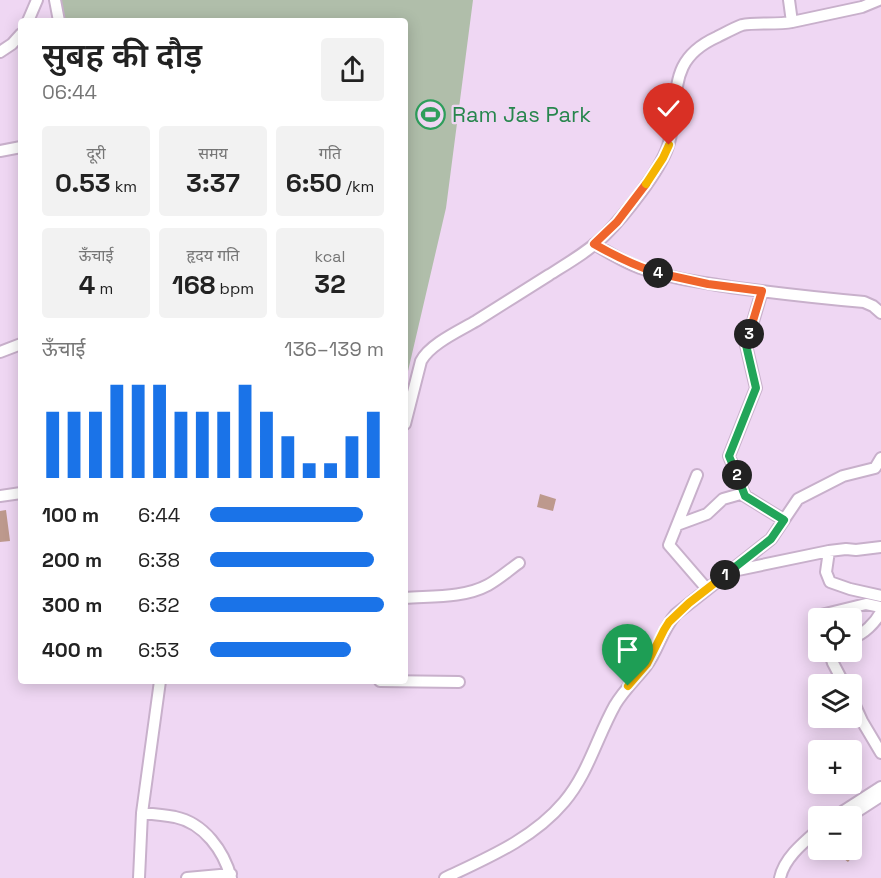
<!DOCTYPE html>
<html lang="hi">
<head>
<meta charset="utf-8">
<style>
  body { margin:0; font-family:"Space Grotesk","Noto Sans Devanagari",sans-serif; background:#f2f2f2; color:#222; height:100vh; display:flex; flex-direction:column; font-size:22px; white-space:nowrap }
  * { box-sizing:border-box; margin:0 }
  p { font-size:20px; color:#767676 }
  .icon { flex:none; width:33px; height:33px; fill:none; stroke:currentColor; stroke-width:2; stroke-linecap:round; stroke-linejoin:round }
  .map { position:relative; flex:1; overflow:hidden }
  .details { position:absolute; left:18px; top:18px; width:390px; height:666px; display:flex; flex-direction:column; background:#fff; border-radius:6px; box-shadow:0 3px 15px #0003 }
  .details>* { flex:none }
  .buttons { position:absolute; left:808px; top:608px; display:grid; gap:12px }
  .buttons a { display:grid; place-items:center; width:54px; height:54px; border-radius:6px; background:#fff; box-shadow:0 3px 15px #0003; font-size:30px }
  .pin { position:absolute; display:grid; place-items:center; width:51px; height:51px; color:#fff; margin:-62px -26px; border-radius:50% 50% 50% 0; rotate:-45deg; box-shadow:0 0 6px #0007 }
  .pin .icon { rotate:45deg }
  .km { position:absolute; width:30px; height:30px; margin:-15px; border-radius:50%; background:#222; color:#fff; font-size:16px; line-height:30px; text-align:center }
  .round { display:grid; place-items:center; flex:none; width:63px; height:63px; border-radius:6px; background:#f2f2f2 }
  .summary { display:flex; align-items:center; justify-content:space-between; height:102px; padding:0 24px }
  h1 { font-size:33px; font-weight:600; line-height:45px }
  .metrics { display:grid; grid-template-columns:repeat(3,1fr); gap:9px; height:102px; padding:6px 24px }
  .metrics div { display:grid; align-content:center; border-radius:6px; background:#f2f2f2; text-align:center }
  .metrics b { font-size:26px; font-weight:600 }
  .metrics small { font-size:16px; font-weight:400 }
  .metrics p { font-size:16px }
  .chart { height:168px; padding:12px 24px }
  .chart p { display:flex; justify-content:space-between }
  .chart svg { width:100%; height:108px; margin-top:6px; stroke:#1a73e8; stroke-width:6 }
  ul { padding:0 24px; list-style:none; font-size:20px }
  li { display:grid; grid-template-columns:96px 72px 1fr; align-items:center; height:45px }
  li i { height:15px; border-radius:8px; background:#1a73e8 }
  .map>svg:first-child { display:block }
</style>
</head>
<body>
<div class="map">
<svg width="881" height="878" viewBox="0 0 881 878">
  <rect width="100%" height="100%" fill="#efd7f3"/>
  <path fill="#b0beaa" d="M 60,0 L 473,0 L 446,208 L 405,384 L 405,21 L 63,21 Z"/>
  <path fill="#bd998d" d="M 540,494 L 556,499 L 553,511 L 537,507 Z
    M 6,510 L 10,541 L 0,542 L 0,511 Z
    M 831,849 L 847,849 L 854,855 L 848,862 Z"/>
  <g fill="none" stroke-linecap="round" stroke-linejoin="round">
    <defs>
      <path id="minor" d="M 55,0 L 59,21
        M 28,21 L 37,0
        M 792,22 L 862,7 L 879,0
        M 0,52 L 12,44 L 21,34
        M 0,151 L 21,147
        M 594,244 C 609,253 624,262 640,268 C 669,278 700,282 730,287 C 775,293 819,298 864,302 L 873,306 L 881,313
        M 762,291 L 746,345 L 756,388 L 729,456 L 745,496 L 784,520
        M 0,352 L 21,344
        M 405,424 L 421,361 C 430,344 459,331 476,321 C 500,306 525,290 549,275 C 568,263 589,251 605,235 C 624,216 660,171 668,146 C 683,100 662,62 717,37 C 725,33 734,28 742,25 C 755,22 777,25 792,22 L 789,0
        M 697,475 L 669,545 L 707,589
        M 0,496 L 21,493
        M 677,525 L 707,514 L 723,499 L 744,493
        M 829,551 L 826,572 L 830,582 L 850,589 L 881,596
        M 733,571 L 829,551 L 846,549 L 856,550 L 881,547
        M 405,598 C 432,596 464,598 488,585 C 499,579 509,570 519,563
        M 819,623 L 817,616 L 821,615 L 866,604 L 881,607
        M 852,638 C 864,634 875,623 881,612
        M 829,651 L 833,663 L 844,684
        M 380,681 L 459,682
        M 852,699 L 862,721 L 881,753
        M 142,813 C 153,814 164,815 175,817 C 204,823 224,851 231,878
        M 836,816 L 881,787
        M 850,816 L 881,796
        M 139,878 L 142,813 L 160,681
        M 187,878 L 231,874
        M 445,878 C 487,858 533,839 564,802 C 588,774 597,737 615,705 C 624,690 636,679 646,666 C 659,649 661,631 676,614 L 771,539 L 798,499 L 843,476 L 875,468 L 881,458
        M 780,878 C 784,858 804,842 819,829"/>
    </defs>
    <use href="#minor" stroke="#c8b0cb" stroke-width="14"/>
    <use href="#minor" stroke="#fff" stroke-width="10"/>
  </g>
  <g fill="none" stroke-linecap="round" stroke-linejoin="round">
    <defs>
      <path id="split-1" d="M 628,686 L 647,664 L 664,630 L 669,622 L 689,603 L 725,575"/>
      <path id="split-2" d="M 725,575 L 771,539 L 784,520 L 745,496 L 737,475"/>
      <path id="split-3" d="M 737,475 L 729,456 L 756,388 L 746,345 L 749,334"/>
      <path id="split-4" d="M 658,273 L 708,284 L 762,291 L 749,334"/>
      <path id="split-5" d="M 646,184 L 617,222 L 594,244 C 615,256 635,266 658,273"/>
      <path id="split-6" d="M 646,184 L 663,158 L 669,145"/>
    </defs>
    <use href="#split-1" stroke="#fff" stroke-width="12"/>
    <use href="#split-2" stroke="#fff" stroke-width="12"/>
    <use href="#split-3" stroke="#fff" stroke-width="12"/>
    <use href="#split-4" stroke="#fff" stroke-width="12"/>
    <use href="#split-5" stroke="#fff" stroke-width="12"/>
    <use href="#split-6" stroke="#fff" stroke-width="12"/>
    <use href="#split-1" stroke="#f5b400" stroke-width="8"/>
    <use href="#split-2" stroke="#22a559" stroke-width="8"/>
    <use href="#split-3" stroke="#22a559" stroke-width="8"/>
    <use href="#split-4" stroke="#f0652b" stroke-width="8"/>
    <use href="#split-5" stroke="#f0652b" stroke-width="8"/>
    <use href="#split-6" stroke="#f5b400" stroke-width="8"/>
  </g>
  <defs>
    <symbol id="stadium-ring" viewBox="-11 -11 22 22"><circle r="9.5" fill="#efd7f3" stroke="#2e9e5b" stroke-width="1.5"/><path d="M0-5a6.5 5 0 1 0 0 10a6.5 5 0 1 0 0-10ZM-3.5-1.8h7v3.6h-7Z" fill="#2e9e5b"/></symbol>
  </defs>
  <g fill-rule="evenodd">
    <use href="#stadium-ring" x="414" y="98" width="33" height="33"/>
  </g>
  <g text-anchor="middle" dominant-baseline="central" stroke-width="4.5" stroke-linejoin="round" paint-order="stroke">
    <g font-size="22" fill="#27864d" stroke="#efd7f3" text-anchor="start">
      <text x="452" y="114">Ram Jas Park</text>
    </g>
  </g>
</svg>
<div class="buttons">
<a><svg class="icon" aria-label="locate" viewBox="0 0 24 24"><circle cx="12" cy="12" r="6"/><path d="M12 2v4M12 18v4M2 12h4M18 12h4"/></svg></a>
<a><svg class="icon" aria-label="layers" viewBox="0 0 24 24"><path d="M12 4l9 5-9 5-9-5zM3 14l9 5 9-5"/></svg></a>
<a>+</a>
<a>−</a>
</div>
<div class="pin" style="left:628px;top:686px;background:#1e9e55"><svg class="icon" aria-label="arrive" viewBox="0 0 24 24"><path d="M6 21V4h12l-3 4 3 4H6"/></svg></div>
<div class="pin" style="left:669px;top:145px;background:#d93025"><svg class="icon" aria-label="check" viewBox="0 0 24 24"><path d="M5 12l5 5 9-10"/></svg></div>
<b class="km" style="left:725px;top:575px">1</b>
<b class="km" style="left:737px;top:475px">2</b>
<b class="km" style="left:749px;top:334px">3</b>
<b class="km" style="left:658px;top:273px">4</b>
<section class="details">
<div class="summary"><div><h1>सुबह की दौड़</h1><p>06:44</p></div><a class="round"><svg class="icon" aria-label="share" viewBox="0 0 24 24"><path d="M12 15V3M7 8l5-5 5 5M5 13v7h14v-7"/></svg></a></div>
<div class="metrics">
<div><p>दूरी</p><b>0.53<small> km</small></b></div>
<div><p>समय</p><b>3:37</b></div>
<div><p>गति</p><b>6:50<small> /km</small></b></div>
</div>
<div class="metrics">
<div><p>ऊँचाई</p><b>4<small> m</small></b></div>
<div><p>हृदय गति</p><b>168<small> bpm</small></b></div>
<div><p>kcal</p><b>32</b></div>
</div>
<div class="chart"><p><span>ऊँचाई</span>136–139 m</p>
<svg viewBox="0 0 160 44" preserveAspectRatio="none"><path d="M5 44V17M15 44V17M25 44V17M35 44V6M45 44V6M55 44V6M65 44V17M75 44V17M85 44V17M95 44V6M105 44V17M115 44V27M125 44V38M135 44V38M145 44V27M155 44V17"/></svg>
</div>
<ul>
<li><b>100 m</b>6:44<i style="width:88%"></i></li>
<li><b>200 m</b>6:38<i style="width:94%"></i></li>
<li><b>300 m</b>6:32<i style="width:100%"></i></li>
<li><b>400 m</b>6:53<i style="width:81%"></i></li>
</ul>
</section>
</div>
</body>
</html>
